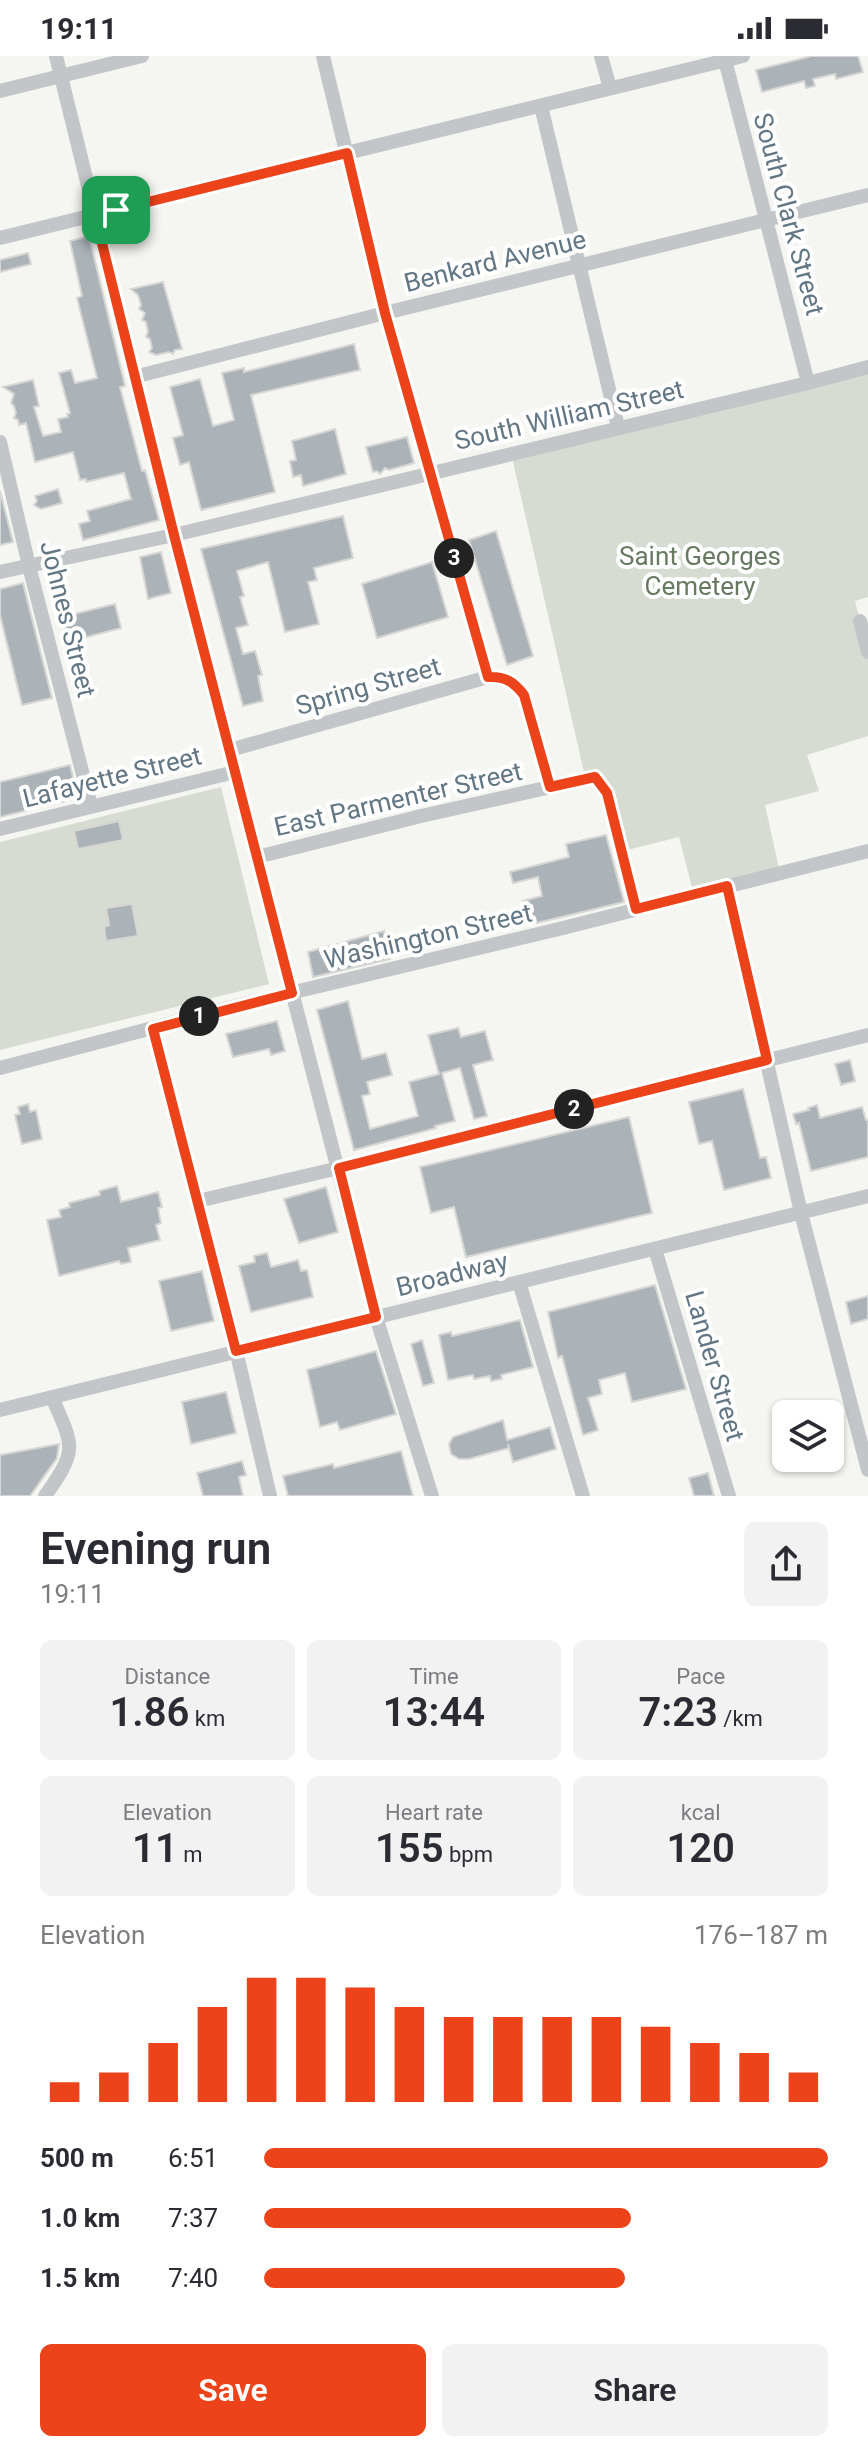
<!DOCTYPE html>
<html lang="en">
<head>
<meta charset="utf-8">
<style>
  body { margin:0; font-family:Roboto,sans-serif; background:#f2f2f3; color:#2b2b33; height:100vh; display:flex; flex-direction:column; font-size:30px; white-space:nowrap }
  * { box-sizing:border-box; margin:0 }
  p { font-size:26px; color:#7c7c81 }
  .icon { flex:none; width:44px; height:44px; fill:none; stroke:currentColor; stroke-width:2; stroke-linecap:round; stroke-linejoin:round }
  .map { position:relative; height:1440px; overflow:hidden }
  .details { display:flex; flex-direction:column; background:#fff; flex:1 }
  .details>* { flex:none }
  .fabs { position:absolute; left:772px; top:1344px; display:grid; gap:16px }
  .fabs a { display:grid; place-items:center; width:72px; height:72px; border-radius:12px; background:#fff; box-shadow:0 2px 6px #0004; font-size:40px }
  .pin { position:absolute; display:grid; place-items:center; width:68px; height:68px; color:#fff; margin:-34px; border-radius:16px; box-shadow:0 4px 12px #0006 }
  .km { position:absolute; width:40px; height:40px; margin:-20px; border-radius:50%; background:#222; color:#fff; font-size:22px; line-height:40px; text-align:center }
  .round { display:grid; place-items:center; flex:none; width:84px; height:84px; border-radius:12px; background:#f2f2f3 }
  .head { display:flex; align-items:center; justify-content:space-between; height:136px; padding:0 40px }
  h1 { font-size:44px; font-weight:600; line-height:60px }
  .stats { display:grid; grid-template-columns:repeat(3,1fr); gap:12px; height:136px; padding:8px 40px }
  .stats div { display:grid; align-content:center; border-radius:12px; background:#f2f2f3; text-align:center }
  .stats b { font-size:40px; font-weight:600 }
  .stats small { font-size:22px; font-weight:400 }
  .stats p { font-size:22px }
  .chart { height:224px; padding:16px 40px }
  .chart p { display:flex; justify-content:space-between }
  .chart svg { width:100%; height:144px; margin-top:8px; stroke:#ec431a; stroke-width:6 }
  .button { display:flex; gap:16px; margin-top:auto; padding:16px 40px }
  .button a { flex:1; height:92px; border-radius:12px; background:#ec431a; color:#fff; font-size:32px; font-weight:600; line-height:92px; text-align:center }
  .button a+a { background:#f2f2f3; color:#2b2b33 }
  ul { padding:0 40px; list-style:none; font-size:26px }
  li { display:grid; grid-template-columns:128px 96px 1fr; align-items:center; height:60px }
  li i { height:20px; border-radius:10px; background:#ec431a }
  .status { display:flex; justify-content:space-between; align-items:center; height:56px; padding:0 40px; background:#fff; direction:ltr }
  .status svg { height:22px; fill:currentColor }
  .map>svg:first-child { display:block }
</style>
</head>
<body>
<div class="status"><b>19:11</b><svg viewBox="0 0 49 12"><path d="M0 12V9h3v3zM5 12V6h3v6zM10 12V3h3v9zM15 12V0h3v12zM26 1h20v11H26zM47 4h2v5h-2z"/></svg></div>
<div class="map">
<svg width="868" height="1440" viewBox="0 0 868 1440">
  <rect width="100%" height="100%" fill="#f5f5f1"/>
  <path fill="#d6dcd2" d="M 868,311 L 868,541 L 855,545 L 868,596 L 868,680 L 807,699 L 819,735 L 765,749 L 780,817 L 694,839 L 679,781 L 623,795 L 607,737 L 586,725 L 511,397 Z
    M 221,731 L 269,928 L 0,994 L 0,786 Z"/>
  <path fill="#abb3b8" stroke="#d6d6d4" stroke-width="2" d="M 812,0 L 858,0 L 863,16 L 836,23 L 835,18 L 813,23 L 815,30 L 806,32 L 804,25 L 762,36 L 756,14 Z
    M 89,180 L 125,330 L 120,331 L 142,415 L 145,414 L 159,464 L 83,484 L 79,468 L 90,465 L 87,455 L 131,443 L 124,417 L 86,426 L 86,423 L 80,424 L 73,396 L 35,406 L 26,367 L 19,369 L 18,364 L 14,362 L 16,357 L 14,350 L 11,347 L 14,338 L 3,331 L 33,324 L 39,350 L 34,351 L 43,380 L 61,376 L 58,363 L 68,361 L 67,358 L 70,357 L 59,317 L 71,314 L 75,327 L 97,322 L 77,242 L 82,240 L 70,185 Z
    M 28,197 L 31,208 L 0,216 L 0,204 Z
    M 163,226 L 182,293 L 175,294 L 173,298 L 169,296 L 156,299 L 149,296 L 152,292 L 150,283 L 146,281 L 148,276 L 146,266 L 142,264 L 145,257 L 139,253 L 141,249 L 138,239 L 131,233 Z
    M 354,288 L 360,314 L 251,339 L 275,436 L 201,454 L 189,406 L 180,409 L 173,382 L 183,379 L 170,331 L 200,323 L 213,370 L 234,364 L 222,317 L 244,312 L 244,316 Z
    M 335,373 L 346,418 L 303,430 L 301,419 L 293,421 L 290,405 L 296,404 L 292,385 Z
    M 407,381 L 414,407 L 389,414 L 385,412 L 380,418 L 377,415 L 373,416 L 366,391 Z
    M 58,433 L 62,447 L 41,453 L 34,449 L 37,445 L 35,440 Z
    M 0,435 L 13,486 L 0,489 Z
    M 343,460 L 353,502 L 314,512 L 317,524 L 308,526 L 319,568 L 285,576 L 268,506 L 237,515 L 244,540 L 240,541 L 248,569 L 236,572 L 243,598 L 255,595 L 262,619 L 258,620 L 263,645 L 243,650 L 201,493 Z
    M 496,475 L 533,600 L 507,609 L 469,484 Z
    M 161,496 L 171,537 L 148,543 L 140,501 Z
    M 432,506 L 448,561 L 377,582 L 362,528 Z
    M 23,527 L 52,642 L 22,649 L 0,559 L 0,533 Z
    M 115,548 L 121,572 L 68,586 L 62,561 Z
    M 70,709 L 78,742 L 0,761 L 0,726 Z
    M 119,765 L 123,784 L 78,793 L 74,775 Z
    M 606,779 L 624,846 L 532,868 L 523,845 L 542,840 L 538,821 L 513,827 L 510,816 L 569,801 L 566,788 Z
    M 132,848 L 138,880 L 106,885 L 104,871 L 109,869 L 106,852 Z
    M 384,875 L 390,903 L 313,921 L 308,896 Z
    M 348,945 L 362,1003 L 386,997 L 392,1019 L 367,1026 L 370,1038 L 362,1040 L 370,1073 L 418,1060 L 409,1026 L 439,1018 L 428,979 L 458,972 L 461,981 L 485,975 L 493,1004 L 473,1009 L 487,1060 L 474,1063 L 460,1012 L 442,1017 L 455,1065 L 435,1070 L 436,1072 L 354,1094 L 317,954 Z
    M 277,965 L 285,995 L 271,999 L 269,993 L 233,1001 L 226,978 Z
    M 850,1004 L 855,1025 L 841,1029 L 835,1008 Z
    M 743,1033 L 760,1102 L 766,1101 L 771,1122 L 724,1134 L 712,1085 L 699,1088 L 689,1046 Z
    M 28,1048 L 30,1056 L 36,1054 L 42,1083 L 22,1088 L 15,1059 L 20,1058 L 18,1051 Z
    M 817,1049 L 820,1062 L 862,1051 L 866,1064 L 868,1064 L 868,1101 L 811,1115 L 799,1067 L 796,1068 L 793,1058 L 809,1054 L 808,1052 Z
    M 629,1061 L 652,1157 L 466,1201 L 454,1151 L 431,1157 L 420,1111 Z
    M 117,1130 L 121,1146 L 158,1136 L 162,1151 L 158,1152 L 161,1167 L 156,1169 L 160,1184 L 128,1192 L 131,1206 L 121,1208 L 119,1205 L 59,1220 L 47,1164 L 61,1161 L 59,1154 L 70,1151 L 69,1147 L 100,1139 L 99,1135 Z
    M 326,1131 L 338,1176 L 299,1187 L 284,1143 Z
    M 267,1197 L 271,1211 L 298,1204 L 301,1215 L 307,1214 L 313,1241 L 251,1256 L 239,1210 L 255,1206 L 254,1200 Z
    M 202,1215 L 214,1265 L 171,1275 L 159,1225 Z
    M 655,1229 L 686,1333 L 632,1346 L 625,1317 L 599,1324 L 602,1338 L 588,1342 L 598,1374 L 583,1379 L 562,1300 L 558,1302 L 548,1256 Z
    M 868,1240 L 868,1263 L 851,1268 L 846,1246 Z
    M 520,1264 L 533,1311 L 501,1319 L 502,1323 L 491,1325 L 490,1320 L 474,1323 L 473,1319 L 448,1324 L 439,1279 L 451,1276 L 452,1280 Z
    M 422,1284 L 434,1327 L 423,1330 L 411,1288 Z
    M 376,1295 L 396,1358 L 340,1374 L 337,1366 L 320,1371 L 307,1314 Z
    M 226,1336 L 236,1377 L 191,1388 L 182,1346 Z
    M 503,1364 L 507,1384 L 550,1371 L 556,1393 L 513,1406 L 508,1388 L 509,1392 L 469,1403 L 459,1403 L 451,1398 L 449,1388 L 453,1381 Z
    M 59,1388 L 57,1402 L 30,1440 L 0,1440 L 0,1399 Z
    M 401,1395 L 413,1440 L 288,1440 L 283,1420 L 333,1408 L 334,1412 Z
    M 242,1405 L 246,1419 L 239,1421 L 243,1440 L 203,1440 L 197,1417 Z
    M 708,1417 L 714,1440 L 694,1440 L 689,1422 Z"/>
  <g fill="none" stroke-linecap="round" stroke-linejoin="round">
    <path stroke="#c2c6c9" stroke-width="14" d="M 56,0 L 174,479 L 376,1261 L 432,1440
      M 323,0 L 385,257 L 488,621
      M 601,0 L 610,32
      M 724,0 L 808,327
      M 0,35 L 142,0
      M 541,50 L 618,371
      M 0,182 L 743,0
      M 134,321 L 385,257 L 868,139
      M 0,386 L 29,510 L 91,750
      M 0,516 L 174,479 L 808,327 L 868,311
      M 860,565 L 868,596
      M 230,694 L 488,621 C 505,620 514,626 524,639 L 550,731
      M 0,773 L 235,716
      M 257,801 L 421,760 L 595,721 L 607,737 L 636,853
      M 727,830 L 801,1157 L 868,1414
      M 153,973 L 229,1264 L 270,1440
      M 0,1012 L 244,948 L 559,873 L 868,795
      M 198,1145 L 339,1112 L 868,979
      M 655,1193 L 729,1440
      M 519,1226 L 583,1440
      M 0,1354 L 868,1140
      M 45,1440 C 78,1393 74,1392 52,1341"/>
  </g>
  <g fill="none" stroke-linecap="round" stroke-linejoin="round">
    <defs>
      <path id="route" d="M 347,97 L 385,257 L 488,621 C 505,620 514,626 524,639 L 550,731 L 595,721 L 607,737 L 636,853 L 727,830 L 767,1004 L 339,1112 L 376,1261 L 236,1295 L 153,973 L 292,937 L 174,479 L 95,159 Z"/>
    </defs>
    <use href="#route" stroke="#fff" stroke-width="16"/>
    <use href="#route" stroke="#ec431a" stroke-width="10"/>
  </g>
  <g text-anchor="middle" dominant-baseline="central" stroke-width="8" stroke-linejoin="round" paint-order="stroke">
    <g font-size="26" fill="#627684" stroke="#fff">
      <text transform="translate(789 158) rotate(75)">South Clark Street</text>
      <text transform="translate(495 205) rotate(-14)">Benkard Avenue</text>
      <text transform="translate(569 359) rotate(-13)">South William Street</text>
      <text transform="translate(68 563) rotate(76)">Johnes Street</text>
      <text transform="translate(368 630) rotate(-16)">Spring Street</text>
      <text transform="translate(112 721) rotate(-14)">Lafayette Street</text>
      <text transform="translate(398 743) rotate(-13)">East Parmenter Street</text>
      <text transform="translate(428 880) rotate(-13)">Washington Street</text>
      <text transform="translate(452 1218) rotate(-14)">Broadway</text>
      <text transform="translate(715 1310) rotate(74)">Lander Street</text>
    </g>
    <g font-size="26" fill="#677a61" stroke="#fff">
      <text x="700" y="500">Saint Georges<tspan x="700" dy="30">Cemetery</tspan></text>
    </g>
  </g>
</svg>
<div class="fabs">
<a><svg class="icon" aria-label="layers" viewBox="0 0 24 24"><path d="M12 4l9 5-9 5-9-5zM3 14l9 5 9-5"/></svg></a>
</div>
<div class="pin" style="left:116px;top:154px;background:#1e9e55"><svg class="icon" aria-label="arrive" viewBox="0 0 24 24"><path d="M6 21V4h12l-3 4 3 4H6"/></svg></div>
<b class="km" style="left:199px;top:960px">1</b>
<b class="km" style="left:574px;top:1053px">2</b>
<b class="km" style="left:454px;top:502px">3</b>
</div>
<section class="details">
<div class="head"><div><h1>Evening run</h1><p>19:11</p></div><a class="round"><svg class="icon" aria-label="share" viewBox="0 0 24 24"><path d="M12 15V3M7 8l5-5 5 5M5 13v7h14v-7"/></svg></a></div>
<div class="stats">
<div><p>Distance</p><b>1.86<small> km</small></b></div>
<div><p>Time</p><b>13:44</b></div>
<div><p>Pace</p><b>7:23<small> /km</small></b></div>
</div>
<div class="stats">
<div><p>Elevation</p><b>11<small> m</small></b></div>
<div><p>Heart rate</p><b>155<small> bpm</small></b></div>
<div><p>kcal</p><b>120</b></div>
</div>
<div class="chart"><p><span>Elevation</span>176–187 m</p>
<svg viewBox="0 0 160 44" preserveAspectRatio="none"><path d="M5 44V38M15 44V35M25 44V26M35 44V15M45 44V6M55 44V6M65 44V9M75 44V15M85 44V18M95 44V18M105 44V18M115 44V18M125 44V21M135 44V26M145 44V29M155 44V35"/></svg>
</div>
<ul>
<li><b>500 m</b>6:51<i style="width:100%"></i></li>
<li><b>1.0 km</b>7:37<i style="width:65%"></i></li>
<li><b>1.5 km</b>7:40<i style="width:64%"></i></li>
</ul>
<div class="button"><a>Save</a><a>Share</a></div>
</section>
</body>
</html>
